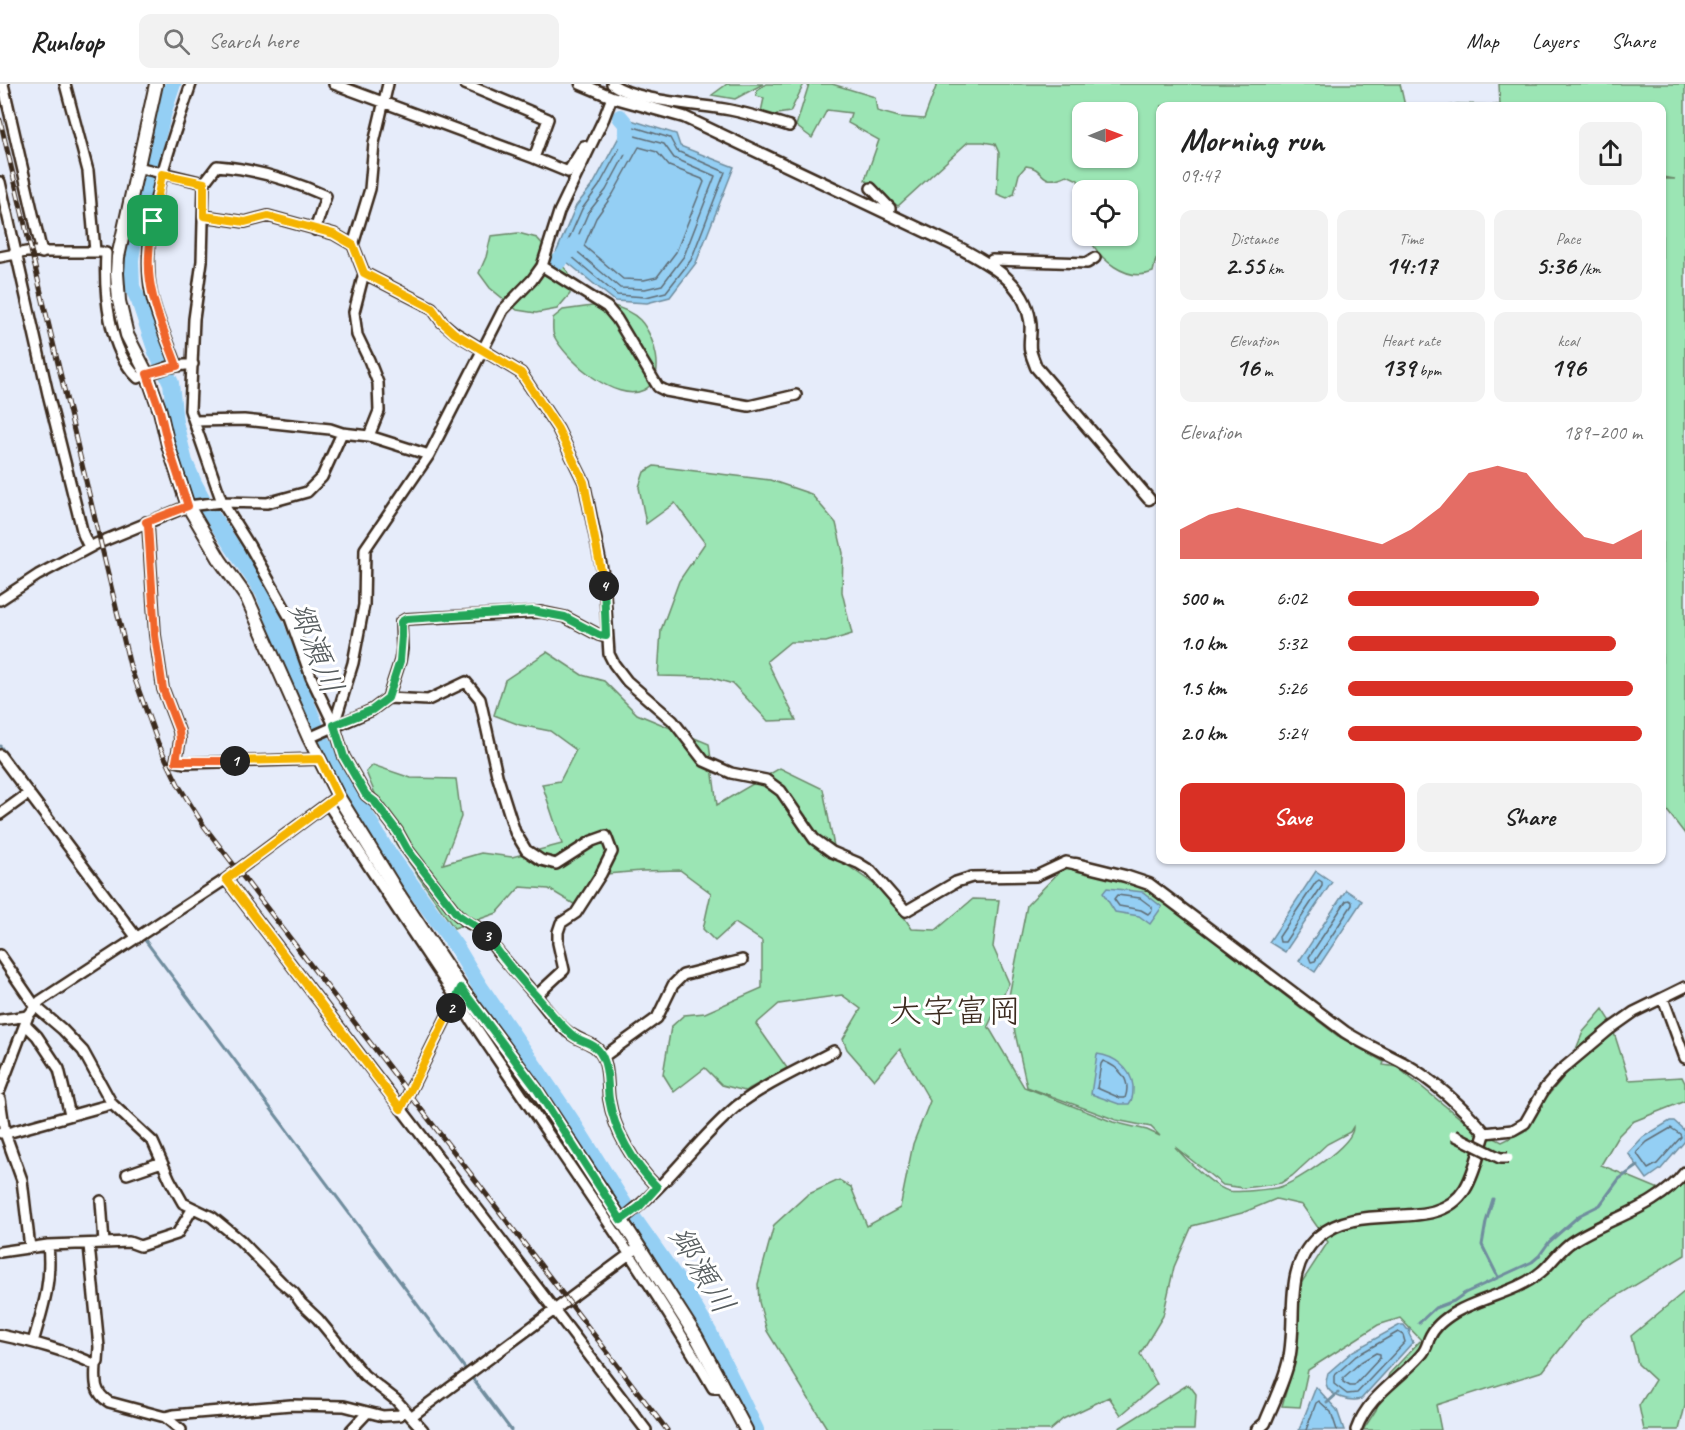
<!DOCTYPE html>
<html lang="en">
<head>
<meta charset="utf-8">
<style>
  body { margin:0; font-family:Caveat,"Klee One",sans-serif; background:#f2f2f2; color:#222; height:100vh; display:flex; flex-direction:column; font-size:22px; white-space:nowrap }
  * { box-sizing:border-box; margin:0 }
  p { font-size:20px; color:#767676 }
  .icon { flex:none; width:33px; height:33px; fill:none; stroke:currentColor; stroke-width:2; stroke-linecap:round; stroke-linejoin:round }
  .map { position:relative; flex:1; overflow:hidden }
  .drawer { position:absolute; left:1156px; top:18px; width:510px; height:762px; display:flex; flex-direction:column; background:#fff; border-radius:12px; box-shadow:0 2px 4px #0004 }
  .drawer>* { flex:none }
  .needle { width:39px; rotate:89deg }
  .fabs { position:absolute; left:1072px; top:18px; display:grid; gap:12px }
  .fabs a { display:grid; place-items:center; width:66px; height:66px; border-radius:12px; background:#fff; box-shadow:0 2px 4px #0004; font-size:30px }
  .pin { position:absolute; display:grid; place-items:center; width:51px; height:51px; color:#fff; margin:-26px; border-radius:12px; box-shadow:0 3px 9px #0006 }
  .km { position:absolute; width:30px; height:30px; margin:-15px; border-radius:50%; background:#222; color:#fff; font-size:16px; line-height:30px; text-align:center }
  .round { display:grid; place-items:center; flex:none; width:63px; height:63px; border-radius:12px; background:#f2f2f2 }
  .headline { display:flex; align-items:center; justify-content:space-between; height:102px; padding:0 24px }
  h1 { font-size:33px; font-weight:700; line-height:45px }
  .figures { display:grid; grid-template-columns:repeat(3,1fr); gap:9px; height:102px; padding:6px 24px }
  .figures div { display:grid; align-content:center; border-radius:12px; background:#f2f2f2; text-align:center }
  .figures b { font-size:26px; font-weight:700 }
  .figures small { font-size:16px; font-weight:400 }
  .figures p { font-size:16px }
  .chart { height:168px; padding:12px 24px }
  .chart p { display:flex; justify-content:space-between }
  .chart svg { width:100%; height:108px; margin-top:6px; fill:#d93025; opacity:.7 }
  .button { display:flex; gap:12px; margin-top:auto; padding:12px 24px }
  .button a { flex:1; height:69px; border-radius:12px; background:#d93025; color:#fff; font-size:24px; font-weight:700; line-height:69px; text-align:center }
  .button a+a { background:#f2f2f2; color:#222 }
  ul { padding:0 24px; list-style:none; font-size:20px }
  li { display:grid; grid-template-columns:96px 72px 1fr; align-items:center; height:45px }
  li i { height:15px; border-radius:8px; background:#d93025 }
  header { display:flex; align-items:center; gap:36px; box-sizing:border-box; height:84px; padding:0 30px; background:#fff; border-bottom:2px solid #e0e0e0 }
  header strong { font-size:28px }
  nav { display:flex; gap:33px; margin-inline-start:auto; font-size:21px }
  .search { width:420px; height:54px; background:#f2f2f2; display:flex; align-items:center; gap:15px; box-sizing:border-box; padding:0 21px; border-radius:12px; color:#767676; font-size:22px }
  .map>svg:first-child { display:block }
</style>
</head>
<body>
<header>
<strong>Runloop</strong>
<div class="search"><svg class="icon" aria-label="search" viewBox="0 0 24 24"><circle cx="10" cy="10" r="6"/><path d="M15 15l6 6"/></svg>Search here</div>
<nav><a>Map</a><a>Layers</a><a>Share</a></nav>
</header>
<div class="map">
<svg width="1685" height="1346" viewBox="0 0 1685 1346">
  <rect width="100%" height="100%" fill="#e6ecfa"/>
  <filter id="ink" filterUnits="userSpaceOnUse"><feTurbulence type="fractalNoise" baseFrequency=".0167" numOctaves="2"/><feDisplacementMap in="SourceGraphic" scale="12" xChannelSelector="R" yChannelSelector="G"/><feConvolveMatrix kernelMatrix="1 2 1 2 8 2 1 2 1" color-interpolation-filters="sRGB"/></filter>
  <g filter="url(#ink)">
    <path fill="#9be5b4" stroke="#6b8869" stroke-width="1.5" fill-rule="evenodd" d="M 727,0 L 763,0 L 735,15 L 712,11 Z
      M 766,0 L 804,0 L 790,28 L 777,30 L 772,34 L 765,33 L 761,28 L 764,14 L 756,12 L 757,6 Z
      M 809,0 L 832,0 L 875,13 L 877,27 L 899,33 L 924,35 L 937,0 L 1400,0 L 1405,22 L 1161,22 L 1161,172 L 1156,175 L 1153,188 C 1126,199 1099,175 1088,152 L 1128,152 L 1128,106 L 1083,106 L 1083,115 L 1078,96 L 1067,91 C 1038,104 1047,84 1026,82 L 1019,90 L 1014,110 L 1007,114 L 997,110 L 999,69 L 995,60 L 983,58 L 968,58 L 898,122 L 865,96 L 879,56 L 848,39 L 851,29 L 827,26 L 812,54 L 796,42 ZM 1083,28 L 1128,28 L 1128,74 L 1083,74 Z
      M 1499,0 L 1685,0 L 1685,750 L 1662,720 L 1662,95 L 1675,95 L 1662,93 L 1662,22 L 1448,22 L 1457,20 L 1500,21 Z
      M 518,149 L 537,154 L 569,189 L 570,210 L 557,225 L 536,229 L 517,226 L 490,204 L 479,189 L 486,173 L 491,152 Z
      M 607,220 C 619,223 631,227 640,236 C 654,251 668,293 644,306 C 616,320 566,276 554,252 C 552,247 553,240 553,234 L 563,226 Z
      M 654,382 L 770,396 L 811,410 L 836,439 L 843,469 L 842,508 L 852,550 L 826,558 L 790,558 L 767,577 L 796,636 L 768,637 L 733,600 L 709,593 L 658,592 L 661,546 L 679,497 L 705,459 L 675,419 L 646,440 L 639,403 L 644,388 Z
      M 547,568 L 582,591 L 604,597 L 637,630 L 709,660 L 717,721 L 780,684 L 823,705 L 836,773 L 889,811 L 912,845 L 936,846 L 973,815 L 999,816 L 993,863 L 1009,899 L 988,942 L 1024,1003 L 1113,1038 L 1147,1046 L 1160,1052 L 1151,1043 L 1116,1036 L 1027,1003 L 1008,917 L 1027,821 L 1063,784 C 1093,786 1121,796 1148,807 L 1338,952 L 1384,978 L 1383,981 L 1397,983 L 1470,1042 L 1502,1058 L 1527,1046 L 1545,1015 L 1566,990 L 1583,948 L 1603,925 L 1610,936 L 1629,996 L 1682,993 L 1685,999 L 1685,1017 L 1632,1038 L 1618,1052 L 1601,1081 L 1671,1110 L 1685,1094 L 1685,1171 L 1607,1218 L 1583,1236 L 1543,1287 L 1436,1321 L 1441,1346 L 1363,1346 L 1376,1326 L 1389,1290 L 1421,1256 L 1400,1234 L 1378,1241 L 1308,1286 L 1300,1323 L 1282,1322 L 1296,1273 L 1300,1201 L 1328,1158 L 1302,1121 L 1276,1115 L 1242,1129 L 1192,1142 L 1174,1183 L 1163,1232 L 1140,1270 L 1157,1300 L 1121,1331 L 1109,1313 L 1063,1335 L 1050,1346 L 828,1346 L 767,1247 L 759,1218 L 758,1200 L 774,1141 L 807,1111 L 839,1096 L 851,1103 L 867,1142 L 900,1124 L 913,1060 L 930,1017 L 900,965 L 874,996 L 847,965 L 843,955 L 861,925 L 842,911 L 779,920 L 756,940 L 787,984 L 745,1007 L 722,1001 L 705,984 L 674,1008 L 663,990 L 671,943 L 684,931 L 705,929 L 762,904 L 762,857 L 735,839 L 715,857 L 703,845 L 711,809 L 680,786 L 642,787 L 606,790 L 582,825 L 549,805 L 520,803 L 497,829 L 454,844 L 396,760 L 366,688 L 373,681 L 411,694 L 456,695 L 461,733 L 443,780 L 481,769 L 512,773 L 562,760 L 542,700 L 560,697 L 576,666 L 550,647 L 520,641 L 494,631 L 505,596 ZM 1353,1043 C 1354,1061 1296,1098 1280,1103 C 1274,1105 1234,1109 1229,1107 C 1212,1103 1187,1076 1175,1063 L 1223,1101 L 1243,1104 L 1269,1101 L 1281,1099 L 1292,1092 L 1327,1060 L 1350,1048 Z
      M 1685,1207 L 1685,1322 L 1679,1346 L 1644,1346 L 1639,1322 L 1655,1296 L 1638,1280 L 1631,1252 Z
      M 1187,1301 L 1190,1302 L 1196,1310 L 1194,1346 L 1116,1346 Z"/>
    <path fill="#94cff4" stroke="#708d9e" stroke-width="1.5" d="M 631,36 L 676,50 L 680,62 L 734,83 L 696,179 L 670,213 L 647,219 L 615,217 L 556,169 L 576,122 L 594,99 L 626,40 Z
      M 1316,787 L 1332,798 L 1285,868 L 1269,858 Z
      M 1107,804 L 1143,808 L 1162,823 L 1150,840 L 1139,832 L 1115,828 L 1103,809 Z
      M 1346,806 L 1362,817 L 1315,888 L 1299,877 Z
      M 1097,970 C 1114,972 1131,984 1133,1002 C 1133,1010 1133,1015 1129,1020 L 1119,1020 L 1091,1010 Z
      M 1670,1037 L 1674,1037 L 1684,1046 L 1685,1057 L 1661,1085 L 1647,1095 L 1628,1069 L 1643,1053 Z
      M 1400,1241 L 1404,1241 L 1407,1245 L 1410,1246 L 1409,1250 L 1413,1258 L 1361,1315 C 1351,1318 1329,1313 1326,1300 C 1326,1296 1327,1293 1328,1289 L 1353,1267 Z
      M 1316,1303 L 1337,1326 L 1344,1346 L 1299,1346 Z"/>
    <g fill="none" stroke-linecap="round" stroke-linejoin="round">
      <path stroke="#5f6c74" stroke-width="1.5" d="M 634,43 L 670,54 L 677,67 L 725,88 L 691,176 L 666,208 L 646,213 L 617,211 L 564,166 L 582,125 L 599,102 L 630,45 Z
        M 635,52 L 664,60 L 674,74 L 715,92 L 684,172 L 662,201 L 645,205 L 620,204 L 573,164 L 588,129 L 606,106 Z
        M 639,63 L 657,68 L 669,82 L 702,95 L 704,98 L 676,168 L 657,193 L 644,196 L 623,195 L 584,162 L 596,134 L 613,110 Z
        M 1319,796 L 1322,798 L 1322,802 L 1285,858 L 1280,858 L 1279,853 L 1316,798 Z
        M 1117,811 L 1140,814 L 1152,823 L 1152,826 L 1148,830 L 1141,826 L 1119,822 L 1114,815 Z
        M 1349,816 L 1352,818 L 1352,821 L 1315,877 L 1311,878 L 1309,873 L 1346,817 Z
        M 1103,977 C 1119,983 1132,996 1125,1014 L 1120,1014 L 1097,1004 L 1101,980 Z
        M 1671,1044 L 1680,1050 L 1681,1053 L 1657,1080 L 1648,1085 L 1638,1071 L 1637,1068 L 1647,1058 Z
        M 1398,1248 L 1403,1251 L 1405,1258 L 1357,1309 L 1347,1310 L 1334,1300 L 1334,1292 L 1356,1272 Z
        M 1376,1269 L 1380,1270 L 1380,1274 L 1354,1302 L 1350,1302 L 1343,1298 L 1343,1294 L 1361,1278 Z
        M 1306,1346 L 1316,1319 L 1319,1317 L 1331,1328 L 1337,1346"/>
      <path stroke="#708d9e" stroke-width="3" d="M 0,662 L 511,1346
        M 1493,1115 L 1486,1138 L 1482,1161 L 1498,1193
        M 1419,1239 L 1435,1224 L 1454,1217 L 1465,1209 L 1532,1178 L 1539,1172 L 1549,1158 L 1580,1131 L 1600,1121 L 1619,1095 L 1638,1082
        M 1327,1319 L 1338,1309"/>
      <path stroke="#94cff4" stroke-width="16" d="M 173,0 L 165,24 L 138,128 L 131,176 L 132,203 L 139,217 L 156,268 L 171,299 L 175,338 L 185,378 L 194,399 L 210,429 L 263,508 L 320,653 L 385,764 L 457,864 L 479,901 L 570,1034 L 628,1126 L 685,1207 L 709,1248 L 756,1346
        M 620,33 L 626,40 L 628,62
        M 557,179 L 577,158"/>
      <defs>
        <path id="minor" d="M 3,0 L 42,169
          M 65,0 L 88,87 L 95,167
          M 334,0 L 534,74
          M 465,0 L 548,35 L 534,74 L 568,88 L 584,62
          M 612,0 C 637,18 699,20 730,26 C 750,30 769,36 789,42
          M 137,83 L 204,99
          M 0,98 L 48,310 L 83,450 L 89,463
          M 871,104 L 890,124 L 889,130
          M 204,132 L 245,138 L 268,132 L 334,150 L 353,161 L 364,189 L 354,228 L 357,251 L 369,276 L 378,299 L 379,327 L 369,352
          M 315,146 L 326,112 C 291,96 255,85 217,82 L 204,99 L 202,177 L 194,235 L 190,326 L 222,418 L 249,461 L 290,534 L 311,593 L 334,641 L 344,673 L 366,711 L 375,718 L 397,747 L 407,765 L 457,830 L 465,837 L 481,845 L 498,868 L 536,912
          M 353,161 L 370,105 L 374,59 L 388,0
          M 106,169 C 104,208 108,266 138,294 L 169,283 L 193,280
          M 0,173 L 26,168 L 101,168
          M 988,180 L 992,176 L 1087,179 L 1095,174
          M 542,182 L 607,223 L 617,235 L 658,303 L 666,307 L 749,322 L 796,311
          M 364,189 L 432,224 L 442,238 L 455,249 L 521,289 L 558,345 L 584,398 L 604,495 L 609,570 L 614,580 L 627,597 L 673,637 L 704,677 L 731,689 L 766,696 L 781,707 L 814,755 L 832,768 L 858,779 L 871,787 L 906,827 L 956,798 L 972,793 L 1036,792 L 1066,778 L 1076,780
          M 177,282 C 167,254 151,223 149,194 C 144,130 171,60 191,0
          M 194,337 L 244,336 L 330,345 L 342,349 L 369,352 L 429,371
          M 146,438 L 148,441 L 155,551 L 163,605 L 179,647 L 180,656 L 176,677 L 184,679 L 320,675
          M 0,516 L 38,491 L 96,460 L 188,422 L 222,418 L 267,419 L 307,408 L 322,393 L 342,349
          M 388,614 L 400,577 L 402,565 L 401,538 L 406,535 L 541,528 L 565,533 L 599,551 L 606,553
          M 334,641 L 353,579 L 364,521 L 365,465 L 429,371 L 503,226 L 532,196 L 542,182 L 559,128 L 604,34 L 612,13
          M 309,654 L 372,626 L 388,614 L 428,616 L 466,598 L 480,615 L 497,691 L 515,748 L 526,766 L 541,776 L 556,780 L 592,757 L 606,752 L 612,768 L 601,790 L 576,829 L 561,839 L 558,848 L 558,859 L 564,886 L 536,912 C 547,925 559,944 574,952 C 585,959 596,959 603,973 C 609,986 607,1001 609,1015 C 614,1047 634,1080 657,1103
          M 0,671 L 137,854
          M 328,720 C 390,815 453,910 517,1004 C 584,1103 653,1200 713,1304 L 724,1304
          M 0,730 L 29,709
          M 226,795 L 646,1346
          M 0,871 L 35,922 L 62,945 L 83,967 L 112,1020 L 153,1058 L 170,1096 L 183,1119 L 212,1133 L 240,1156 L 281,1198 L 294,1209 L 301,1219 L 318,1235 L 364,1291 L 396,1316 L 423,1346
          M 1663,914 L 1685,974
          M 0,936 L 28,932
          M 25,940 L 37,952 L 59,985 L 70,1031
          M 603,973 L 657,934 L 673,901 L 683,891 L 742,876
          M 0,1006 L 28,932 L 40,917 L 226,795 L 331,717
          M 0,1015 L 5,1049 L 22,1096 L 30,1164
          M 401,1025 L 457,912
          M 1,1049 L 7,1049 L 112,1020
          M 1485,1049 L 1513,1046 L 1525,1039 L 1545,1004 L 1560,987 L 1610,945 L 1634,928 L 1685,903
          M 127,1090 L 162,1078
          M 101,1117 L 104,1159
          M 621,1136 C 666,1104 695,1057 737,1022 C 762,1002 804,983 834,967
          M 89,1161 L 99,1263 L 98,1278 L 96,1281
          M 0,1168 L 48,1161 L 104,1159 L 129,1158 L 140,1162 L 177,1150 L 193,1124
          M 0,1251 C 33,1258 65,1266 96,1281 C 95,1297 94,1309 109,1318 L 165,1333 L 181,1346
          M 33,1258 C 43,1224 52,1198 48,1161
          M 412,1332 L 635,1166
          M 165,1333 L 173,1331 L 291,1321 L 344,1322 L 383,1332 L 400,1331 L 405,1326
          M 351,1346 L 367,1329
          M 1356,1346 C 1368,1312 1399,1296 1421,1271 C 1426,1266 1427,1261 1429,1255 C 1434,1243 1443,1236 1454,1229 C 1481,1213 1516,1209 1541,1188 C 1552,1179 1560,1165 1573,1157 C 1611,1133 1657,1124 1685,1088"/>
        <path id="tertiary" d="M 581,0 L 612,13 L 684,33 L 956,162 C 988,179 1024,197 1030,236 C 1032,245 1029,255 1030,265 C 1031,271 1034,277 1036,283 L 1149,415
          M 1076,780 L 1125,792 L 1149,800 L 1345,948 C 1364,960 1384,969 1403,979 C 1432,995 1464,1024 1485,1049 C 1479,1067 1475,1089 1465,1105 C 1436,1152 1362,1114 1318,1153 C 1282,1185 1298,1233 1289,1275 C 1285,1296 1273,1319 1265,1339 L 1257,1346"/>
        <path id="secondary" d="M 156,0 L 118,173 L 117,189 L 119,217 L 127,251 L 147,290 L 160,327 L 168,361 L 188,422 L 220,476 L 247,514 L 309,654 L 338,712 L 396,806 L 461,904 L 535,1004 L 639,1163 L 696,1252 L 746,1346"/>
      </defs>
      <use href="#minor" stroke="#3b2a1e" stroke-width="14"/>
      <use href="#tertiary" stroke="#3b2a1e" stroke-width="15"/>
      <use href="#secondary" stroke="#3b2a1e" stroke-width="16"/>
      <use href="#minor" stroke="#fff" stroke-width="9"/>
      <use href="#tertiary" stroke="#fff" stroke-width="10"/>
      <use href="#secondary" stroke="#fff" stroke-width="12"/>
      <defs>
        <path id="rail" d="M 0,36 L 130,582 L 158,659 L 179,702 L 204,742 L 667,1346"/>
      </defs>
      <use href="#rail" stroke="#3b2a1e" stroke-width="5"/>
      <use href="#rail" stroke="#fff" stroke-width="3" stroke-dasharray="9" stroke-linecap="butt"/>
      <defs>
        <path id="minor-bridge" d="M 1454,1051 L 1500,1074 L 1508,1074"/>
      </defs>
      <use href="#minor-bridge" stroke="#3b2a1e" stroke-width="14" stroke-linecap="butt"/>
      <use href="#minor-bridge" stroke="#fff" stroke-width="9"/>
    </g>
  </g>
  <g fill="none" stroke-linecap="round" stroke-linejoin="round" filter="url(#ink)">
    <defs>
      <path id="split-1" d="M 153,137 C 150,157 147,177 150,197 C 154,226 167,254 177,282 L 147,290 L 160,327 L 168,361 L 188,422 L 146,438 L 148,441 L 155,551 L 163,605 L 179,647 L 180,656 L 176,677 L 235,677"/>
      <path id="split-2" d="M 235,677 L 320,675 L 338,712 L 226,795 L 401,1025 L 451,924"/>
      <path id="split-3" d="M 451,924 L 461,904 L 536,1004 L 621,1136 L 639,1123 L 657,1103 C 634,1080 614,1047 609,1015 C 607,1002 609,987 603,974 C 596,957 582,960 571,950 C 558,939 548,925 537,913 C 519,894 502,874 487,852"/>
      <path id="split-4" d="M 487,852 C 479,842 467,838 457,830 L 407,765 L 397,747 L 375,718 L 366,711 L 344,673 L 334,641 L 372,626 L 388,614 L 400,577 L 402,552 L 401,538 L 406,535 L 533,527 L 565,533 L 599,551 L 606,552 L 604,502"/>
      <path id="split-5" d="M 153,137 L 162,90 L 204,99 L 204,132 L 245,138 L 268,132 L 334,150 L 353,161 L 364,189 L 432,224 L 442,238 L 454,249 L 521,289 L 558,345 L 584,398 L 604,502"/>
    </defs>
    <use href="#split-1" stroke="#fff" stroke-width="12"/>
    <use href="#split-2" stroke="#fff" stroke-width="12"/>
    <use href="#split-3" stroke="#fff" stroke-width="12"/>
    <use href="#split-4" stroke="#fff" stroke-width="12"/>
    <use href="#split-5" stroke="#fff" stroke-width="12"/>
    <use href="#split-1" stroke="#f0652b" stroke-width="8"/>
    <use href="#split-2" stroke="#f5b400" stroke-width="8"/>
    <use href="#split-3" stroke="#22a559" stroke-width="8"/>
    <use href="#split-4" stroke="#22a559" stroke-width="8"/>
    <use href="#split-5" stroke="#f5b400" stroke-width="8"/>
  </g>
  <g text-anchor="middle" dominant-baseline="central" stroke-width="6" stroke-linejoin="round" paint-order="stroke">
    <g font-size="32" font-style="italic" fill="#565c5e" stroke="#fff">
      <text transform="translate(316 564) rotate(68)">郷瀬川</text>
      <text transform="translate(702 1186) rotate(59)">郷瀬川</text>
    </g>
    <g font-size="33" fill="#3b2a1e" stroke="#fff">
      <text x="955" y="927">大字富岡</text>
    </g>
  </g>
</svg>
<div class="fabs">
<a><svg class="needle" viewBox="-14 -14 28 28"><path d="M0-13l5 13h-10z" fill="#e53935"/><path d="M0 13l5-13h-10z" fill="#767676"/></svg></a>
<a><svg class="icon" aria-label="locate" viewBox="0 0 24 24"><circle cx="12" cy="12" r="6"/><path d="M12 2v4M12 18v4M2 12h4M18 12h4"/></svg></a>
</div>
<div class="pin" style="left:153px;top:137px;background:#1e9e55"><svg class="icon" aria-label="arrive" viewBox="0 0 24 24"><path d="M6 21V4h12l-3 4 3 4H6"/></svg></div>
<b class="km" style="left:235px;top:677px">1</b>
<b class="km" style="left:451px;top:924px">2</b>
<b class="km" style="left:487px;top:852px">3</b>
<b class="km" style="left:604px;top:502px">4</b>
<section class="drawer">
<div class="headline"><div><h1>Morning run</h1><p>09:47</p></div><a class="round"><svg class="icon" aria-label="share" viewBox="0 0 24 24"><path d="M12 15V3M7 8l5-5 5 5M5 13v7h14v-7"/></svg></a></div>
<div class="figures">
<div><p>Distance</p><b>2.55<small> km</small></b></div>
<div><p>Time</p><b>14:17</b></div>
<div><p>Pace</p><b>5:36<small> /km</small></b></div>
</div>
<div class="figures">
<div><p>Elevation</p><b>16<small> m</small></b></div>
<div><p>Heart rate</p><b>139<small> bpm</small></b></div>
<div><p>kcal</p><b>196</b></div>
</div>
<div class="chart"><p><span>Elevation</span>189–200 m</p>
<svg viewBox="0 0 160 44" preserveAspectRatio="none"><path d="M0 44V32L10 26L20 23L30 26L40 29L50 32L60 35L70 38L80 32L90 23L100 9L110 6L120 9L130 23L140 35L150 38L160 32V44z"/></svg>
</div>
<ul>
<li><b>500 m</b>6:02<i style="width:65%"></i></li>
<li><b>1.0 km</b>5:32<i style="width:91%"></i></li>
<li><b>1.5 km</b>5:26<i style="width:97%"></i></li>
<li><b>2.0 km</b>5:24<i style="width:100%"></i></li>
</ul>
<div class="button"><a>Save</a><a>Share</a></div>
</section>
</div>
</body>
</html>
